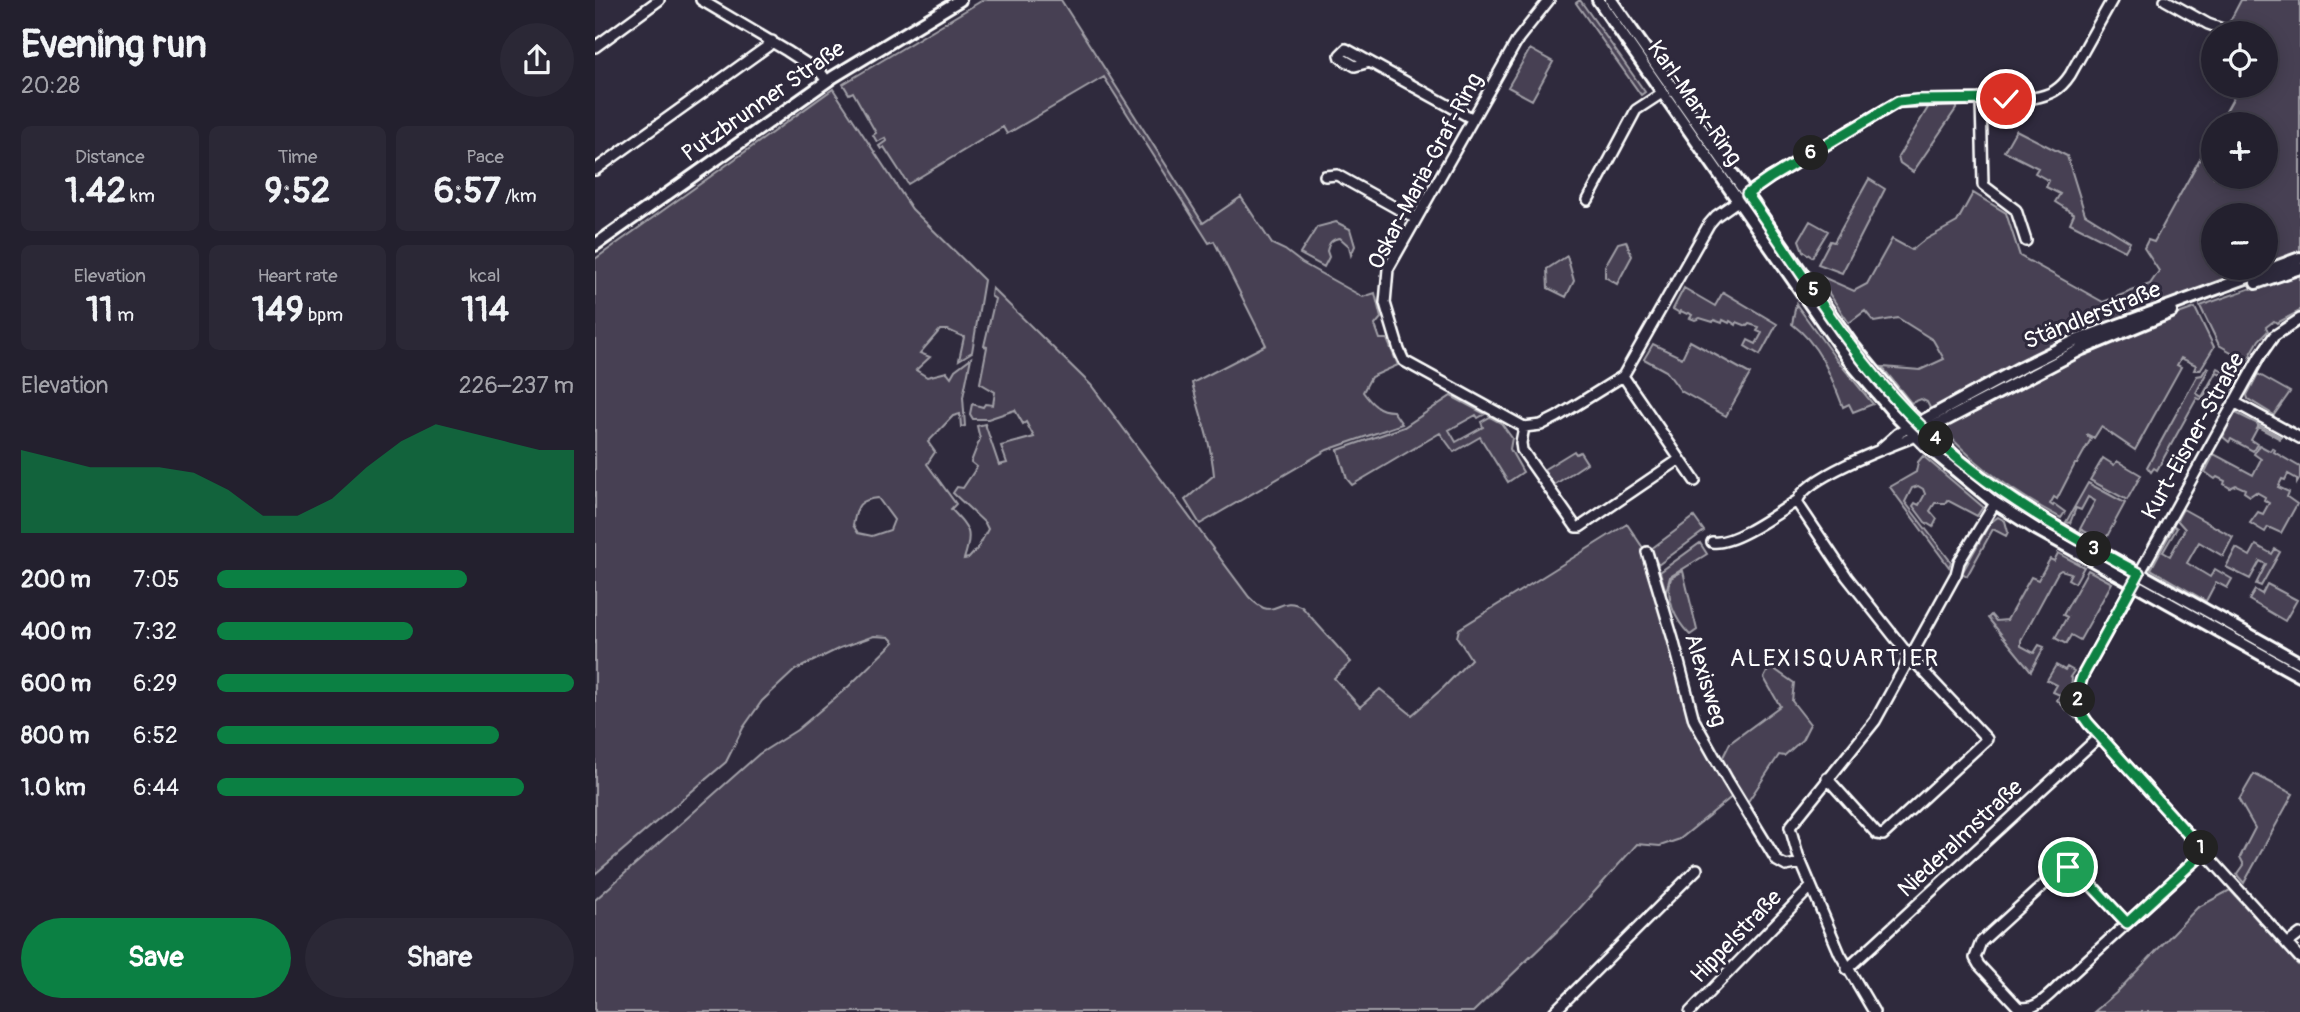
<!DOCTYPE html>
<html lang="en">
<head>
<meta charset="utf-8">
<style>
  body { margin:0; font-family:Pangolin,sans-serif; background:#2b2836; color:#f1f3f6; height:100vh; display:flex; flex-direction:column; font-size:26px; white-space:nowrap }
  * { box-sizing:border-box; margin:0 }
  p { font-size:23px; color:#a3a3aa }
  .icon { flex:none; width:38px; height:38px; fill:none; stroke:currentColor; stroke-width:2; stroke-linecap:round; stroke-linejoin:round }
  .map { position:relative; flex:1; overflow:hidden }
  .side { display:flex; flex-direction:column; background:#23202e; width:595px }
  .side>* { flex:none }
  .fabs { position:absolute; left:1606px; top:21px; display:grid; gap:14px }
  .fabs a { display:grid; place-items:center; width:77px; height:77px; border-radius:50%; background:#23202e; box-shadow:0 4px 18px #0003,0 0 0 2px #403e4a; font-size:35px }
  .pin { position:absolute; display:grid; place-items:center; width:60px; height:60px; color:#fff; margin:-30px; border:4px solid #fff; border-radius:50%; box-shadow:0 2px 7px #0007 }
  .km { position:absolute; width:35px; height:35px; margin:-18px; border-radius:50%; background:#222; color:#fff; font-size:19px; line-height:35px; text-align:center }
  .round { display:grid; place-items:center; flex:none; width:74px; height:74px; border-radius:37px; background:#2b2836 }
  .headline { display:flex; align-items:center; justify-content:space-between; height:119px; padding:0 21px }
  h1 { font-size:38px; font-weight:700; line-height:52px }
  .metrics { display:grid; grid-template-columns:repeat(3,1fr); gap:10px; height:119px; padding:7px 21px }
  .metrics div { display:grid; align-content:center; border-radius:10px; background:#2b2836; text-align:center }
  .metrics b { font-size:35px; font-weight:700 }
  .metrics small { font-size:19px; font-weight:400 }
  .metrics p { font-size:19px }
  .chart { height:196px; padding:14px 21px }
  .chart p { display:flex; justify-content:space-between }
  .chart svg { width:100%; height:126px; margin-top:7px; fill:#0b8043; opacity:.7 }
  .button { display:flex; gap:14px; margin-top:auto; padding:14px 21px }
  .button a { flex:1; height:80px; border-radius:42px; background:#0b8043; color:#fff; font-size:28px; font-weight:700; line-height:80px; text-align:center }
  .button a+a { background:#2b2836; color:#f1f3f6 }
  ul { padding:0 21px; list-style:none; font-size:23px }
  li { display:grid; grid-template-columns:112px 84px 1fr; align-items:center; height:52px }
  li i { height:18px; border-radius:9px; background:#0b8043 }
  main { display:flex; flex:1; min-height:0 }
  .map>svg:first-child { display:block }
</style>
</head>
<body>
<main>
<section class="side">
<div class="headline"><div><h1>Evening run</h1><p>20:28</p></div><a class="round"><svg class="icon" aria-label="share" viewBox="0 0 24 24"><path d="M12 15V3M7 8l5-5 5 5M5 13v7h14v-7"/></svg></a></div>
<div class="metrics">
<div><p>Distance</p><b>1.42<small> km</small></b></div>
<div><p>Time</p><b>9:52</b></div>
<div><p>Pace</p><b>6:57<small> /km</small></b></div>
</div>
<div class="metrics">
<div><p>Elevation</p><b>11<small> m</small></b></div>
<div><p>Heart rate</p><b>149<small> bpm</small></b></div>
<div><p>kcal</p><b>114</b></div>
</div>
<div class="chart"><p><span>Elevation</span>226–237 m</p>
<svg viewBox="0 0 160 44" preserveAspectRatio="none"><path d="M0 44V15L10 18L20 21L30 21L40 21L50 23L60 29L70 38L80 38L90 32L100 21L110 12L120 6L130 9L140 12L150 15L160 15V44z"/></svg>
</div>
<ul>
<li><b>200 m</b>7:05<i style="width:70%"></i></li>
<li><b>400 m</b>7:32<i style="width:55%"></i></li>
<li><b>600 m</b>6:29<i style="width:100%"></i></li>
<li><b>800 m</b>6:52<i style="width:79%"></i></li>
<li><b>1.0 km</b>6:44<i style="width:86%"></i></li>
</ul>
<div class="button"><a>Save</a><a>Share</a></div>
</section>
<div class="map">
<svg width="1705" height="1012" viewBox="0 0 1705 1012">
  <rect width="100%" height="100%" fill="#2f2a3d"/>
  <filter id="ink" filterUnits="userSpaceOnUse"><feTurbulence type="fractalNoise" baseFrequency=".0143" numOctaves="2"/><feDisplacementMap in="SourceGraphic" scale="14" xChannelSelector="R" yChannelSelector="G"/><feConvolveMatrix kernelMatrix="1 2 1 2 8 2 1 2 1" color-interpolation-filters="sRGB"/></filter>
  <g filter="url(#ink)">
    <path fill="#464152" stroke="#a2a0a8" stroke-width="2" fill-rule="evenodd" d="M 388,0 L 466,0 L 608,223 L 646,197 L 677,244 L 690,250 L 707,263 L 768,297 L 780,293 L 786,318 L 780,325 L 785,339 L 792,339 L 803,365 L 776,377 L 768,392 C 776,403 783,411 798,411 L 807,424 L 732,450 L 605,524 L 590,500 L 619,475 C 616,443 605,414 597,383 L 671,345 L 619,241 L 614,243 L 509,77 L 412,134 L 408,127 L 313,184 L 289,147 L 286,149 L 284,146 L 291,141 L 290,138 L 282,142 L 278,135 L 281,133 L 258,92 L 254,94 L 248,84 Z
      M 985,0 L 1050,92 L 1046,95 L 981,3 Z
      M 1646,0 L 1705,0 L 1705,254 L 1671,266 L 1671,215 L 1619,215 L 1619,268 L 1668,268 L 1543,311 L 1471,341 L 1336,410 L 1332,402 L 1326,399 L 1316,403 L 1287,367 L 1325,370 L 1349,359 L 1338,340 L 1303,318 L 1279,322 L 1270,311 L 1254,323 L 1221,274 L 1259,291 L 1272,284 L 1297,239 L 1317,250 L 1328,241 L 1362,222 L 1378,193 L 1411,213 L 1425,256 L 1508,302 L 1555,284 L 1564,271 L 1549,248 L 1553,240 L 1559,242 L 1619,133 L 1619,177 L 1671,177 L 1671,124 L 1624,124 L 1645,86 L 1671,86 L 1671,33 L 1641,33 L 1645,26 L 1635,21 Z
      M 935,49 L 958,62 L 937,100 L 913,87 Z
      M 238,89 L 317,209 L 389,280 L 377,352 L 364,360 L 369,337 L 353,330 L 345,330 L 325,353 L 335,357 L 321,370 L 332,377 L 352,372 L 356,377 L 360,370 L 376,358 L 368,397 L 370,426 L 366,427 L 365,414 L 358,416 L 333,442 L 340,452 L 332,464 L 361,504 L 356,509 C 375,529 378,532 369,559 L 374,558 L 383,548 L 393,529 L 390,523 L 358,493 L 362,487 L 368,488 L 382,467 L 376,462 L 385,439 L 382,426 L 390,424 L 404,465 L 412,463 L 406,446 L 439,437 L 431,422 L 428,424 L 420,410 L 393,419 L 378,419 L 375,414 L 377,404 L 388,407 L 390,404 L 398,405 L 400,392 L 385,383 L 392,347 L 389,346 L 400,299 L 396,296 L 397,288 L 496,385 L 654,597 C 681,625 682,593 707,607 L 756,662 L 739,678 L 765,707 L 785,689 L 817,715 L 848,688 L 876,659 L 862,637 L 864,629 L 1032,524 L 1050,551 L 1087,687 L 1139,795 L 1085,839 L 1065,846 L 1042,844 L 976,918 L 878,1012 L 0,1012 L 0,900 L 164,754 L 202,730 L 254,686 L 299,642 L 294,637 L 279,636 L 245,648 L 200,670 L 167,701 L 148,728 L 131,762 L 0,874 L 0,259 ZM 283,498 L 299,520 L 295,530 L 277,536 L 263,533 L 258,525 C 262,507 262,500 283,498 Z
      M 1334,106 L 1363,106 L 1318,172 L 1305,163 L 1303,157 Z
      M 1421,130 L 1472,156 L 1490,214 L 1535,242 L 1530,251 L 1475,223 L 1479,214 L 1460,202 L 1465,194 L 1451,187 L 1454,181 L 1440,173 L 1443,168 L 1409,151 Z
      M 1274,179 L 1290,189 L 1247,273 L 1223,264 L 1235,241 L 1239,242 Z
      M 1215,221 L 1233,231 L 1217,257 L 1208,251 L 1204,240 Z
      M 741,222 L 755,229 L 760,246 L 756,255 L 754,246 L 745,238 C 736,239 734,243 732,251 L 734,257 L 729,267 L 705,254 L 722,227 Z
      M 1031,241 L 1037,256 L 1022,284 L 1010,277 L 1010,266 L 1023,243 Z
      M 972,256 L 979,281 L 971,297 L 953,288 L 952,269 Z
      M 1705,271 L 1705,311 L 1682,323 L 1679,321 L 1671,327 L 1673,331 L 1664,340 L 1652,361 L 1624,345 L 1605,306 Z
      M 1089,288 L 1120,306 L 1128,292 L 1182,324 L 1165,355 L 1150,346 L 1153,340 L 1161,344 L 1167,333 L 1162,331 L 1164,327 L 1154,324 L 1152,326 L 1142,322 L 1141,325 L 1135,321 L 1134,323 L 1128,320 L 1127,323 L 1119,320 L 1118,322 L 1105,318 L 1100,320 L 1095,318 L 1097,315 L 1094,313 L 1092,314 L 1086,311 L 1085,313 L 1078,309 Z
      M 1201,304 L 1241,359 L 1278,404 L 1258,412 L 1254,404 L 1248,407 C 1236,376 1225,345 1197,324 Z
      M 1600,308 L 1619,347 L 1605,370 L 1599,370 L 1601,365 L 1586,358 L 1582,365 L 1586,367 L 1540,450 L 1506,427 L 1499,438 L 1491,434 L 1496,439 L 1482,464 L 1480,464 L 1462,499 L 1459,497 L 1455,504 L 1458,506 L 1459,504 L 1470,512 L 1466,518 C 1422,495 1380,465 1347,428 C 1430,384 1511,339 1600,308 Z
      M 1095,341 L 1155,374 L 1131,416 L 1086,391 L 1071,371 L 1049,359 L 1058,344 L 1087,358 Z
      M 1612,367 L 1614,368 L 1601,393 L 1607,397 L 1623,368 L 1630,372 L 1628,375 L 1622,372 L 1607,400 L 1602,398 L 1562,470 L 1559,468 L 1556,472 L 1552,467 L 1602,376 L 1607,375 Z
      M 1663,374 L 1695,392 L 1679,415 L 1653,399 L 1652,395 Z
      M 856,396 L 890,414 L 883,418 L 881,415 L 854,430 L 861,442 L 888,427 L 886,422 L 895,417 L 906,423 L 917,438 L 915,449 L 928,472 L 913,482 L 885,437 L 859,452 L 845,433 L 757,485 L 752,479 L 743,450 L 809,427 Z
      M 1641,413 L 1663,424 L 1663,427 L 1664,425 L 1686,437 L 1685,439 L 1663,427 L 1656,440 L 1662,444 L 1658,451 L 1636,439 L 1634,442 L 1628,437 L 1637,416 Z
      M 1664,445 L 1675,451 L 1677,448 L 1680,450 L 1679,452 L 1705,467 L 1705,478 L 1702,483 L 1702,479 L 1693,474 L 1690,480 L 1687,479 L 1683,487 L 1694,492 L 1692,497 L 1702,504 L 1686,533 L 1673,527 L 1670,532 L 1655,523 L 1663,512 L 1668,514 L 1674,503 L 1669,500 L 1670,497 L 1661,492 L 1655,496 L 1649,492 L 1650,489 L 1641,485 L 1635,488 L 1629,484 L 1630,481 L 1622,477 L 1620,479 L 1610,472 L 1619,454 L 1658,475 L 1666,459 L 1659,454 Z
      M 979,451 L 981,454 L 985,452 L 992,463 L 959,485 L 948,470 Z
      M 1328,456 L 1388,507 L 1382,516 L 1352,500 L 1350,503 L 1340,503 L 1335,511 L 1342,519 L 1338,527 L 1330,522 L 1318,506 L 1320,503 L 1324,505 L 1330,494 L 1328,489 L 1323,486 L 1317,488 L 1310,502 L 1356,562 L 1354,567 L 1295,487 L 1321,472 L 1323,462 Z
      M 1508,458 L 1519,465 L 1522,461 L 1546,475 L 1532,500 L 1495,480 Z
      M 1493,483 L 1530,503 L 1509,542 L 1485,529 L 1500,501 L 1493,497 L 1486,510 L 1481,508 L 1475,523 L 1471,522 Z
      M 1588,509 L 1638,537 L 1628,556 L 1604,542 L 1592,563 L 1615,577 L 1620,569 L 1637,579 L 1632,588 L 1621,582 L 1611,601 L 1556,569 L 1579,526 L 1582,528 L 1568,552 L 1575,556 L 1590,529 L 1582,520 Z
      M 1099,517 L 1109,531 L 1063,565 L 1056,549 Z
      M 1403,517 L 1410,521 L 1413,532 L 1411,536 L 1398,529 L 1372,576 L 1367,573 L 1395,523 Z
      M 1105,543 L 1112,554 L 1075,577 L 1071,592 L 1065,572 Z
      M 1661,545 L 1677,554 L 1680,549 L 1685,552 L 1666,586 L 1661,584 L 1671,564 L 1665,561 L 1655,579 L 1631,567 L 1641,548 L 1655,556 Z
      M 1463,553 L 1489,567 L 1480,583 L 1473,579 L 1476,573 L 1466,570 L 1463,572 L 1426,640 L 1426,646 L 1439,653 L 1444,645 L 1449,647 L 1436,671 L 1393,618 L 1396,615 L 1401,621 L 1412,620 L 1436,577 L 1443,580 L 1455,559 L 1459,561 Z
      M 1493,570 L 1517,583 L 1485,640 L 1476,635 L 1471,644 L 1460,638 L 1472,617 L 1468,615 Z
      M 1088,571 L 1102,630 L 1095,635 C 1080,620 1070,598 1076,578 Z
      M 1672,584 L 1702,600 L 1690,621 L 1654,600 L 1660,590 L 1667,594 Z
      M 1461,665 L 1470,670 L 1472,667 L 1479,671 L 1475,677 L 1477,678 L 1475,701 L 1481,719 L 1462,700 L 1465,695 L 1458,692 L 1462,685 L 1452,680 Z
      M 1175,666 L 1199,683 L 1197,701 L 1215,724 L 1207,740 L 1189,756 L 1184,755 L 1152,803 L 1126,761 L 1135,743 L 1185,706 L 1169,678 Z
      M 1659,774 L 1698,794 L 1649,883 L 1642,875 L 1649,865 L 1645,857 L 1660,828 L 1644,800 Z
      M 1635,890 L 1705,967 L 1705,1012 L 1499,1012 L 1521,993 L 1602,908 Z"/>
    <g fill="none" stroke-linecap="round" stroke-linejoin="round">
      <defs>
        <path id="minor" d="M 106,0 L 192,51 L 226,73 L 232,81
          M 954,0 L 923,39 L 793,269 L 790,303 L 804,350 L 809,361 L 929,427 L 946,425 L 962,417 L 1028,376 L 1114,224 L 1121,216 L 1175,178 L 1303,102 L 1438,98 C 1455,95 1465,90 1475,75 L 1517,0
          M 1570,0 L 1613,24 L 1633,31
          M 0,47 L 64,0
          M 775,62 L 760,66 L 746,58 L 745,55 L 751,49 L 878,119
          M 1386,99 L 1388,185 L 1421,210 L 1431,241
          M 0,170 L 173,46 L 177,41
          M 730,176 L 742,175 L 821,219
          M 993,200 L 1041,110 L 1067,93
          M 1705,319 L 1679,336 L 1665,356 L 1488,675 C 1481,693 1481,708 1493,723 L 1705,958
          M 1028,376 L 1100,481
          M 1639,402 L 1705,438
          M 929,427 L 926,443 L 927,450 L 981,527 L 985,527 L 1085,459
          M 1285,449 L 1302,434 L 1313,428
          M 1203,500 L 1203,504 L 1252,577 L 1316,658 L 1392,739 L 1288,835 L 1282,834 L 1232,778
          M 1117,542 C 1138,546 1184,512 1203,500 C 1212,476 1295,446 1321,436
          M 1052,552 L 1078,639 L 1099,720 L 1132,779 L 1182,861 L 1191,866 L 1206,863
          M 1532,923 L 1486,874 L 1473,868 L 1466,869 L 1386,942 L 1380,958 L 1384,965 L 1423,1007 C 1441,1012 1455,994 1467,983 L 1610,852
          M 1692,944 L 1705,934
          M 1252,969 L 1505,736
          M 959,1012 L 1102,869
          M 1095,1012 L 1216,887
          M 1279,1012 L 1245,954 L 1203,855 L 1195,827 L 1280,721 L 1361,574 L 1364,562 L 1400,503"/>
        <path id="major" d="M 1003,0 L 1256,363 L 1303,418 L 1331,446 L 1400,503 L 1441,529 L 1705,676
          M 1016,0 L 1256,343 L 1313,412 L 1364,460 L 1407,493 L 1454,523 L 1705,663
          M 0,245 L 238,77 L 365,0
          M 1661,283 L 1705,268
          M 1320,425 L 1425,368 L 1480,341 L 1705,258
          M 1326,433 L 1487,349 L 1576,312"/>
      </defs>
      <use href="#minor" stroke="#fff" stroke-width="14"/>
      <use href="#major" stroke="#fff" stroke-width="16"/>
      <use href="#minor" stroke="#2f2a3d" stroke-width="9"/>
      <use href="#major" stroke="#2f2a3d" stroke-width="10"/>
    </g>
  </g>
  <g fill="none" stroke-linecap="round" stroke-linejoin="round" filter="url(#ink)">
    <defs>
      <path id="route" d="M 1411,99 L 1322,100 L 1303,102 L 1175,178 L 1152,194 C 1204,267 1250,348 1313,413 C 1380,482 1460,528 1544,573 L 1488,675 C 1481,693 1481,708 1493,723 L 1609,852 L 1532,923 L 1486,874 L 1473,867"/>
    </defs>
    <use href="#route" stroke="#fff" stroke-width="14"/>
    <use href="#route" stroke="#0b8043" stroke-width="9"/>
  </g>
  <g text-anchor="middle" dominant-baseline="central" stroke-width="6" stroke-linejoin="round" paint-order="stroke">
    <g font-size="23" fill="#fff" stroke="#2f2a3d">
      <text transform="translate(168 101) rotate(-35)">Putzbrunner Straße</text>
      <text transform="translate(1100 103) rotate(55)">Karl-Marx-Ring</text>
      <text transform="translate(830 171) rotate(-62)">Oskar-Maria-Graf-Ring</text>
      <text transform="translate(1497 315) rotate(-22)">Ständlerstraße</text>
      <text transform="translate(1598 436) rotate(-61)">Kurt-Eisner-Straße</text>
      <text transform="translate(1111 680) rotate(73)">Alexisweg</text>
      <text transform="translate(1365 838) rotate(-43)">Niederalmstraße</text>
      <text transform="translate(1141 936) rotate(-46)">Hippelstraße</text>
    </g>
    <g font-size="24" letter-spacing="2" fill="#fff" stroke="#2f2a3d">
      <text x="1240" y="658">ALEXISQUARTIER</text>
    </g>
  </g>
</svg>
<div class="fabs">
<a><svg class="icon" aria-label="locate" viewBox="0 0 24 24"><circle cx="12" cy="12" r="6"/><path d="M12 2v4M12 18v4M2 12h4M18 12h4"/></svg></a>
<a>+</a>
<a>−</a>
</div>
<div class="pin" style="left:1473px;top:867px;background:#1e9e55"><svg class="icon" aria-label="arrive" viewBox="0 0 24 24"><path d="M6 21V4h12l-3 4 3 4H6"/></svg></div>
<div class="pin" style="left:1411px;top:99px;background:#d93025"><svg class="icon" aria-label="check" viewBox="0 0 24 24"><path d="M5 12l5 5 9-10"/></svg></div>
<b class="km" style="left:1606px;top:848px">1</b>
<b class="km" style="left:1483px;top:700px">2</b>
<b class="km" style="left:1499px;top:549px">3</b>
<b class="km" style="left:1341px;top:439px">4</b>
<b class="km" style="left:1219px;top:290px">5</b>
<b class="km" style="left:1216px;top:153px">6</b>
</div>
</main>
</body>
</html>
